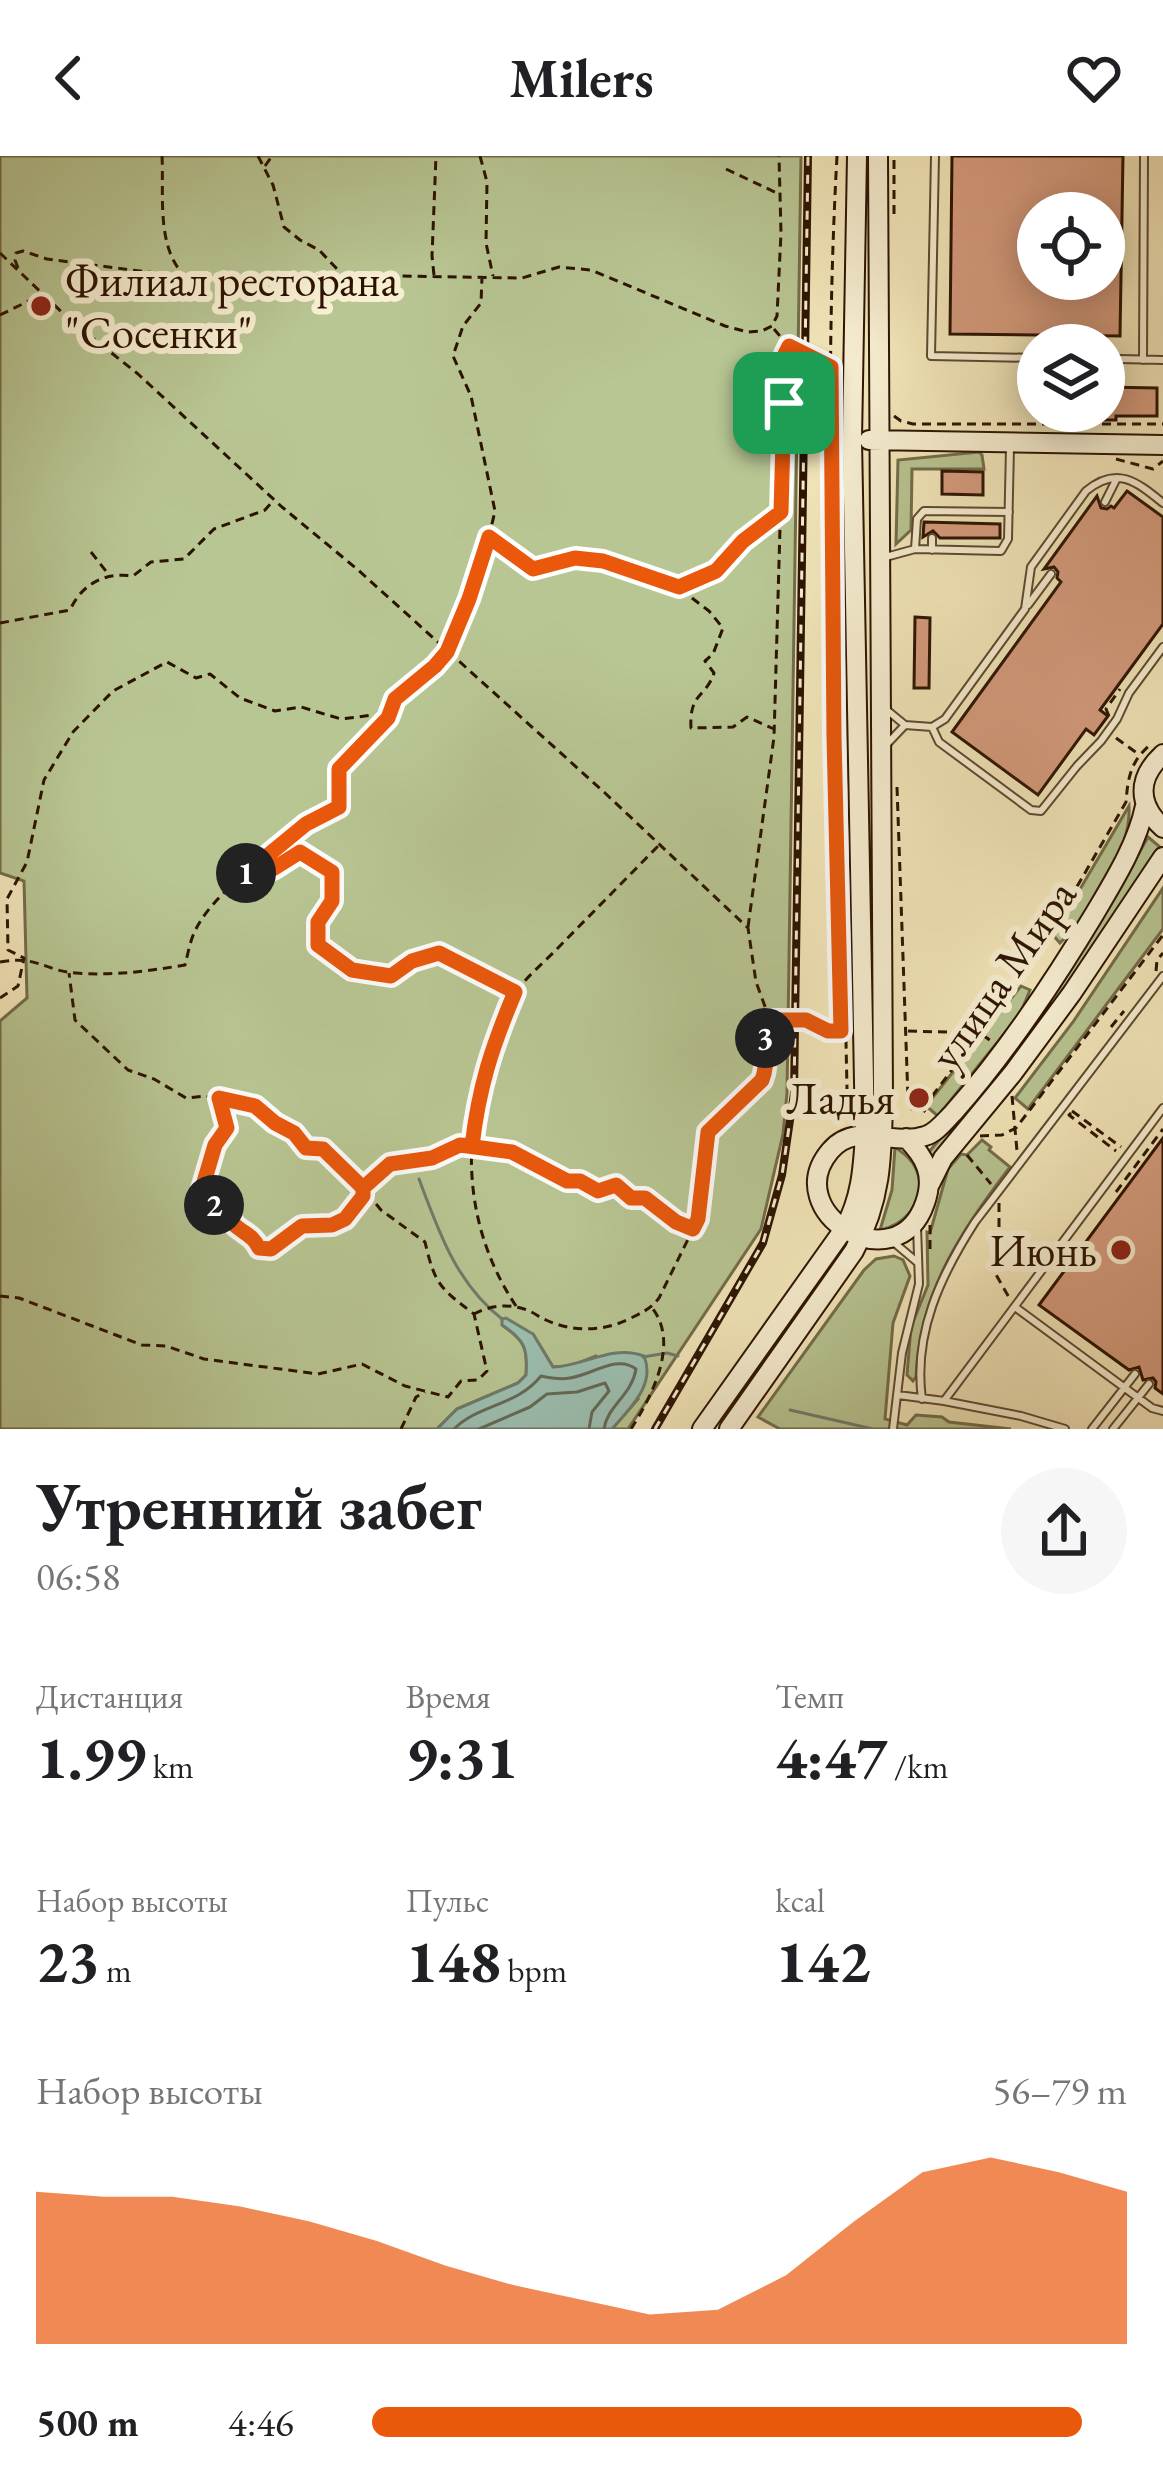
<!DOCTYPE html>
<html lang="ru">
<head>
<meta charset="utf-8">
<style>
  body { margin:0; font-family:"EB Garamond",serif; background:#f6f6f6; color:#202124; height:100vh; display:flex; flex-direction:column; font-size:45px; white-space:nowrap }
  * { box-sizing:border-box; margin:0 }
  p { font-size:39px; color:#757577 }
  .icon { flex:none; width:66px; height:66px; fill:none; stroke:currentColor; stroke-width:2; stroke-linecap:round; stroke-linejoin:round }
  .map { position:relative; height:1273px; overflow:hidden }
  .sheet { display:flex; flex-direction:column; background:#fff; flex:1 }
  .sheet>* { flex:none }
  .fabs { position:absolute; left:1017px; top:36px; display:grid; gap:24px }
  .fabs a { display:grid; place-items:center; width:108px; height:108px; border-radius:50%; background:#fff; box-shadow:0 6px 30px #0003; font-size:60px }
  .pin { position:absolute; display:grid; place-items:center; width:102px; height:102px; color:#fff; margin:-51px; border-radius:24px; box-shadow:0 6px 18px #0006 }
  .km { position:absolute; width:60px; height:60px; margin:-30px; border-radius:50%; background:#222; color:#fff; font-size:33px; line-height:60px; text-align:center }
  .round { display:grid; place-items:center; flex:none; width:126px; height:126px; border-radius:63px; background:#f6f6f6 }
  .head { display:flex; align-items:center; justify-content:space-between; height:204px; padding:0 36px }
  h1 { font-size:66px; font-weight:700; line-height:90px }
  .stats { display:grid; grid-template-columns:repeat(3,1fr); gap:18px; height:204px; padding:12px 36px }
  .stats div { display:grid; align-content:center }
  .stats b { font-size:60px; font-weight:700 }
  .stats small { font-size:33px; font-weight:400 }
  .stats p { font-size:33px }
  .chart { height:336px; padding:24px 36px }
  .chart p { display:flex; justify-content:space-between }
  .chart svg { width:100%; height:216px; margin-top:12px; fill:#ea580c; opacity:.7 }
  ul { padding:0 36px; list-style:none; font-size:39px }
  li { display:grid; grid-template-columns:192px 144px 1fr; align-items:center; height:90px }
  li i { height:30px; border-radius:15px; background:#ea580c }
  header { display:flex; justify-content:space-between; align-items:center; height:156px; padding:0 36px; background:#fff; font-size:54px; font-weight:700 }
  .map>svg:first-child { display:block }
</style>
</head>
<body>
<header><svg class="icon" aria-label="back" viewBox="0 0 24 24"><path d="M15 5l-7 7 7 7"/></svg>Milers<svg class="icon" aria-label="heart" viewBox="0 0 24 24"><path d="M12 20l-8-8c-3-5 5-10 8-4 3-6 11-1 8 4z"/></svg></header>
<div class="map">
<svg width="1163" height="1273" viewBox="0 0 1163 1273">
  <rect width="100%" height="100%" fill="#f4e8bc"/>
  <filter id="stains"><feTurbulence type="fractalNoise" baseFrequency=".00167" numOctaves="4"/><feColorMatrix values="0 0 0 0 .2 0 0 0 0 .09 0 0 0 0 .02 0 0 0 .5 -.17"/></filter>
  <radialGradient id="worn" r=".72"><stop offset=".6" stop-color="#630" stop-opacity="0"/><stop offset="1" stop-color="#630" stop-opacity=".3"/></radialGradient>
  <path fill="#b8c693" stroke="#726c4a" stroke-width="3" d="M 0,0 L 801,0 L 787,937 L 783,978 L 761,1073 L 628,1273 L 612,1273 L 638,1243 L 596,1200 L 571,1210 L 553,1211 L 533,1178 L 502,1169 C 525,1185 528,1192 526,1219 L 518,1227 L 457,1253 L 437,1273 L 0,1273 L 0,865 L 27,842 L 24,725 L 0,717 Z
    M 979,296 L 982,299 L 984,313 L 912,313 L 911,374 L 896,388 L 898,304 Z
    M 1129,650 C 1132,693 1090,758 1060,787 L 1053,779 Z
    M 1148,681 L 1160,691 L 1066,832 L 998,922 L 934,1002 L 930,1001 L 929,996 L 992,920 L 1128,717 Z
    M 1163,732 L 1163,773 L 1028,953 L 1015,942 L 1073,866 Z
    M 1021,830 L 1030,834 L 1020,858 L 938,960 L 926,950 Z
    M 982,984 L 991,991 L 989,994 L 1010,1011 C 960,1077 920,1135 916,1221 L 913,1225 L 907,1219 L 911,1171 L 928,1129 L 927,1076 L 930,1077 L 948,1013 L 961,998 L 967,999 Z
    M 895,991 C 903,997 912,1003 916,1013 C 929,1041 907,1068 880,1074 L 892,1034 Z
    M 894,1100 L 903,1104 L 910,1120 L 893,1167 L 885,1263 L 907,1269 L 916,1259 L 942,1261 L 949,1266 L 1011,1273 L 780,1273 L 758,1261 L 864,1114 L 876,1103 Z"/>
  <path fill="#9cc0b2" stroke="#6f7a6b" stroke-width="3" d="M 506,1162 L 533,1178 L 553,1211 C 585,1210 612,1188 644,1200 C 656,1229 630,1252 612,1273 L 437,1273 L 457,1253 L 518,1227 L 526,1219 C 528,1193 525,1184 502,1169 L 502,1163 Z"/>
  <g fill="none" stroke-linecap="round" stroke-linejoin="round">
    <path stroke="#646959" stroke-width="3" d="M 454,1273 C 479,1248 517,1250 541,1220 C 550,1222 560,1224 570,1222 C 592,1219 617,1198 636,1213 C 632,1239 607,1250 604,1273
      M 479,1273 L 530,1251 L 547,1238 L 577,1236 L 605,1227 L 609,1235 L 592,1256 L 589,1273"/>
    <path stroke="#6f7a6b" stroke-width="3" d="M 419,1023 C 439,1076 456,1127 502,1163
      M 643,1201 L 667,1197 L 678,1200
      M 790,1254 L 873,1273"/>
  </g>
  <path fill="#d69c7f" stroke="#2b1200" stroke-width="3" fill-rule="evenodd" d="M 952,0 L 1123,0 L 1120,180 L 950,178 ZM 1038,57 L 1104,57 L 1104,123 L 1038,123 Z
    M 1104,231 L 1157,232 L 1157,260 L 1116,260 L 1116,264 L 1059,264 L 1059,255 L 1104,255 Z
    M 942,315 L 983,316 L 983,339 L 942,338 Z
    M 1127,335 L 1163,361 L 1163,468 L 1100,554 L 1108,560 L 1094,579 L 1086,573 L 1038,639 L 952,576 L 1061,426 L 1057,422 L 1058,416 L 1054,411 L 1044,413 L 1097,340 L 1101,352 L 1107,353 L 1111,350 L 1114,352 Z
    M 924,366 L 1000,368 L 1000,382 L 940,382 L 933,375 L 923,381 Z
    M 915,461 L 930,462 L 929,532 L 914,532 Z
    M 1163,982 L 1163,1238 L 1155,1232 L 1156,1226 L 1153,1222 L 1143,1224 L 1139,1211 L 1129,1214 L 1039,1149 Z"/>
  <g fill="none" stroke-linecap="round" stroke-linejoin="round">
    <defs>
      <path id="lane" d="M 935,0 L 931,200 L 1038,202
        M 1104,203 L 1114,203
        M 1120,203 L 1163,204
        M 1143,204 L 1144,0
        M 1105,346 L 1117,322
        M 1163,347 C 1137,326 1117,309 1086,335 L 1031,411 L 1025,453 L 945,563 L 932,571 L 939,586 L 1031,654 L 1041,655 L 1077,610 L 1101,585 L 1117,563 L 1129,537 L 1163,491
        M 915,393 L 917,363 L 924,355 L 1009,356
        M 932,394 L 932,382
        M 882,402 L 915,393 L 1001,395 L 1008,383 L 1010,291
        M 1028,449 L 1051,418
        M 888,555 L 905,569 L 932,571
        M 887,588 L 905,569
        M 891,1084 L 917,1106
        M 1015,1151 L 1152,1252 L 1163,1255
        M 898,1239 L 944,1245 L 1163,952
        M 922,1243 C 913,1177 941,1119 975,1066 L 1163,820
        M 944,1245 L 1021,1260 L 1065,1273
        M 893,1273 L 902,1197 L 919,1128 L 917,1070
        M 1092,1273 L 1135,1218
        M 1113,1273 L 1149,1228"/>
      <path id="secondary" d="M 869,284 L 1163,289
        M 1163,598 C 1137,622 1137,648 1163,672
        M 906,982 C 925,1001 935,1019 925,1047 C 897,1128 778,1057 830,995 C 856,964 893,991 925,980 C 936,977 945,965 953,957 C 1007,896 1053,827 1095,757 C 1115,723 1137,688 1145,650
        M 930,1028 L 943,1002 L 1013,917 L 1072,837 L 1163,701
        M 702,1273 L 844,1073 C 861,1043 863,1012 865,979 L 852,284 L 857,0
        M 729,1273 L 854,1095 C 882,1043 882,1000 883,942 L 878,0"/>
    </defs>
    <use href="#lane" stroke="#5d482f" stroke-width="10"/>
    <use href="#secondary" stroke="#2b1200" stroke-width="22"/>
    <path stroke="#2b1200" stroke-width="3" stroke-dasharray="9 6" stroke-linecap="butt" d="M 162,0 C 164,37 156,91 184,119
      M 258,0 L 273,29 L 284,71 L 300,84 L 319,94 L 340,116
      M 480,0 L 487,26 L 486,87 L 493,120
      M 837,0 C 821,286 838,572 839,858 L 841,875 L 846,886 L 847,933
      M 265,10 L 272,0
      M 726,13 L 779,38
      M 894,58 L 894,0
      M 0,97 L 70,164 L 138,218 L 282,351 L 357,413 L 605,637 L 748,772 L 756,826 L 770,864 C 761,883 770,905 762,924 L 708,976 L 698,1063 L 659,1142 C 651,1153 641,1157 629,1163 C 603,1176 572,1176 546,1164 C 540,1162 535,1157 529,1155 C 512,1147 490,1149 474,1158
      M 18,112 L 15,104 L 16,97 L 23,95 L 47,103 L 186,121 L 342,119 L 522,122 L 559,111 L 591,114 L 725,170 L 748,176 L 762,175 L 772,170 L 777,160 L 781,77 L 779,0
      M 434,119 L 432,100 L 436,0
      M 0,159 L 41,139
      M 774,173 L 789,191 L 830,210
      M 894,260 L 901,265 L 913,268 L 1163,268
      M 1116,303 L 1153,313 L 1163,305
      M 489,382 L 533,413 L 575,402 L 603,405 L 678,432 L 717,415 L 743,385 L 779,357
      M 91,396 L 109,419
      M 680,433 L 709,455 L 723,472 L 713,498 L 705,505 L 714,517 C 706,542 689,536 691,572 L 733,571 L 747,561 L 774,573
      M 0,467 L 70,454 C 82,428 104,416 133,420 L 151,406 L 184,403 L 214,373 L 265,354 L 273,345
      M 1109,560 L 1106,553 L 1120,533
      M 1116,582 L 1137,597
      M 897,631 L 908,943 L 913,955 L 922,953 L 929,959
      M 247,718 L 273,713 L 300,696 L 332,716 L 332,745 L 318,767 L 318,789 L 352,814 L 391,820 L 412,805 L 439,797 L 513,835
      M 748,771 L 774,581 L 785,198 L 789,191
      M 0,806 C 38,799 44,815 76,817 C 114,820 148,815 185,809 C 188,798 190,784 196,773 C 215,733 299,672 339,651 L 339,613 L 388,562 L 395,543 L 435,510 L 447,496 L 484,402 L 495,355 L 471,240 L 453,200 L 463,170 L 481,147 L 482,121
      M 1156,815 L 1157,804 L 1163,797
      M 0,842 L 18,830 L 24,802 L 8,794 L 7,743 L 27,706 L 44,624 L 73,576 L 113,535 L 167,506 L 196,522 L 210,518 L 240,542 L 275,555 L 301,551 L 341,563 L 373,559 L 381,570
      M 772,864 L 806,864 L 828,875 L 838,875
      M 1111,871 L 1124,855
      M 908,875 L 980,877 L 991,885
      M 1012,940 L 1017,995
      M 219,942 L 227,972 L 215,989 L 202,1033 C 212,1047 224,1060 237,1071 C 248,1079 253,1080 259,1092 L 271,1093 L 302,1070 L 332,1069 L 345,1063 L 363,1040 L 363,1032 L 390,1008 L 432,1002 L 461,989 L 512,996 L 567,1025 L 580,1025 L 598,1035 L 616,1029 L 630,1042 L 645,1043 L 676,1066 L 692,1072
      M 923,952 L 1002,848 L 1049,779 L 1126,646 C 1128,620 1131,605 1151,588
      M 1072,955 L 1121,991
      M 1071,957 L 1069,959 L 1116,995
      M 980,980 L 1002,979 L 1016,972 L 1163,779
      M 967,999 L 991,1028
      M 1116,1036 L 1163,973
      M 999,1047 L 999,1073 L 990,1108 L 1011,1145
      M 930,1069 L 930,1097
      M 0,1140 L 19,1142 L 142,1189 L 166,1190 L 204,1203 L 318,1218 L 362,1208 L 405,1230 L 448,1241 L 461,1225 L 478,1224 L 487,1215 L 474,1158 C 440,1132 435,1129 425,1086 L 381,1054 L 355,1022 L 323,993 L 306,992 L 294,977 L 275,967 L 255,950 L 206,940 L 186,942 L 154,923 L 128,914 L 75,864 L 69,817
      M 516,1150 C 460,1066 460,968 498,876 C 504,863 508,845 517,834 C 528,820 543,807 556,794 C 590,759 625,724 659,689
      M 401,1273 L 416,1241 L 425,1236
      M 631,1273 C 652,1240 679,1188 653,1153"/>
    <use href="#lane" stroke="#f8f0d3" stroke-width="6"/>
    <use href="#secondary" stroke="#f8f0d3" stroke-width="18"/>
    <defs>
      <path id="rail" d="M 655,1273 L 763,1087 L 782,1019 L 794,937 L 808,0"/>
    </defs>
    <use href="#rail" stroke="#2b1200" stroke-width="8"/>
    <use href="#rail" stroke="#f8f0d3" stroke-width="3" stroke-dasharray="9" stroke-linecap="butt"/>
  </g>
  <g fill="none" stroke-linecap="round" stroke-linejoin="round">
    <defs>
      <path id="route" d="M 784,247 L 781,356 L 743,385 L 716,415 L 679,431 L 603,405 L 575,402 L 533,413 L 489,381 L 469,443 L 447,496 L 435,510 L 395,543 L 388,562 L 339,613 L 339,651 L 306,668 L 244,719 L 273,713 L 300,696 L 332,716 L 332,745 L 318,766 L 318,789 L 352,814 L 391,820 L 412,805 L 439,797 L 515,836 C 492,891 479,930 472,990 L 460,989 L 432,1002 L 390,1008 L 363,1032 L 363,1040 L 345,1063 L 332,1069 L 302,1070 L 271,1093 L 259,1092 C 253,1080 247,1079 237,1071 C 224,1060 212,1047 202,1033 L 215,989 L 227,972 L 219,942 L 255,950 L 275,967 L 294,977 L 306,992 L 323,993 L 363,1032 L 390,1008 L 432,1002 L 460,989 L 512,996 L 567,1025 L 580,1025 L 598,1035 L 616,1029 L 631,1042 L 645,1042 L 676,1066 L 693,1073 L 698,1063 L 708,976 L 762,924 C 770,905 762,883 770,864 L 806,864 L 828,875 L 841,875 L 834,580 L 831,211 L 789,190 L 785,198 L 784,247"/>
    </defs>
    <use href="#route" stroke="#fff" stroke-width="24"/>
    <use href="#route" stroke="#ea580c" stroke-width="15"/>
  </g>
  <g fill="#8f2418" stroke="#f8f0d3" stroke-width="4.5">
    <circle cx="41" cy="150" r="12"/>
    <circle cx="919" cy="942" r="12"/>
    <circle cx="1121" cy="1094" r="12"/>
  </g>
  <g text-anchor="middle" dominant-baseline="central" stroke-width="12" stroke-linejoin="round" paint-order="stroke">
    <g font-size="45" fill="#2b1200" stroke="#f8f0d3" text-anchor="end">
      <text x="65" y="124" text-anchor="start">Филиал ресторана<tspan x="65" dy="52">"Сосенки"</tspan></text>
      <text x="895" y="942">Ладья</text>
      <text x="1097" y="1094">Июнь</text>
    </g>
    <g font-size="45" fill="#2b1200" stroke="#f8f0d3">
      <text transform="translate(1002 818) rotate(-55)">улица Мира</text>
    </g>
  </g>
  <rect width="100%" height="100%" filter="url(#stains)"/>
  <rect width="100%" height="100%" fill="url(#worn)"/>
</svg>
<div class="fabs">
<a><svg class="icon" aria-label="locate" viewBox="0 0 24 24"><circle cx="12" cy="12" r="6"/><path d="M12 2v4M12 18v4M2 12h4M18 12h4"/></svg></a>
<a><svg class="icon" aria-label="layers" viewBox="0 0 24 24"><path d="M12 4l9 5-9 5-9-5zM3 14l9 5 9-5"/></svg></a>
</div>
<div class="pin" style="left:784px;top:247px;background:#1e9e55"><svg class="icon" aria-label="arrive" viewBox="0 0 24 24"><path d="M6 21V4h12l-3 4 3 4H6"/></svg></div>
<b class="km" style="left:246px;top:717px">1</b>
<b class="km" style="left:214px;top:1049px">2</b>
<b class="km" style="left:765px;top:882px">3</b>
</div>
<section class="sheet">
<div class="head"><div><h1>Утренний забег</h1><p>06:58</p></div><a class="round"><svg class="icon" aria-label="share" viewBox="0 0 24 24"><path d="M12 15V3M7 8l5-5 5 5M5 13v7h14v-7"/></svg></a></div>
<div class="stats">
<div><p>Дистанция</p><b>1.99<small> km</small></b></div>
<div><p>Время</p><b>9:31</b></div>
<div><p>Темп</p><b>4:47<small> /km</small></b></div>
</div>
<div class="stats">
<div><p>Набор высоты</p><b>23<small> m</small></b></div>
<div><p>Пульс</p><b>148<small> bpm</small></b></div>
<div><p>kcal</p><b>142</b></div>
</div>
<div class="chart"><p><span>Набор высоты</span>56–79 m</p>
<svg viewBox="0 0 160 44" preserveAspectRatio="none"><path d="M0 44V13L10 14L20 14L30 16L40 19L50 23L60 28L70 32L80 35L90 38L100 37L110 30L120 19L130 9L140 6L150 9L160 13V44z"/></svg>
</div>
<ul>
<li><b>500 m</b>4:46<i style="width:94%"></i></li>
</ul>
</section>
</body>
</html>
